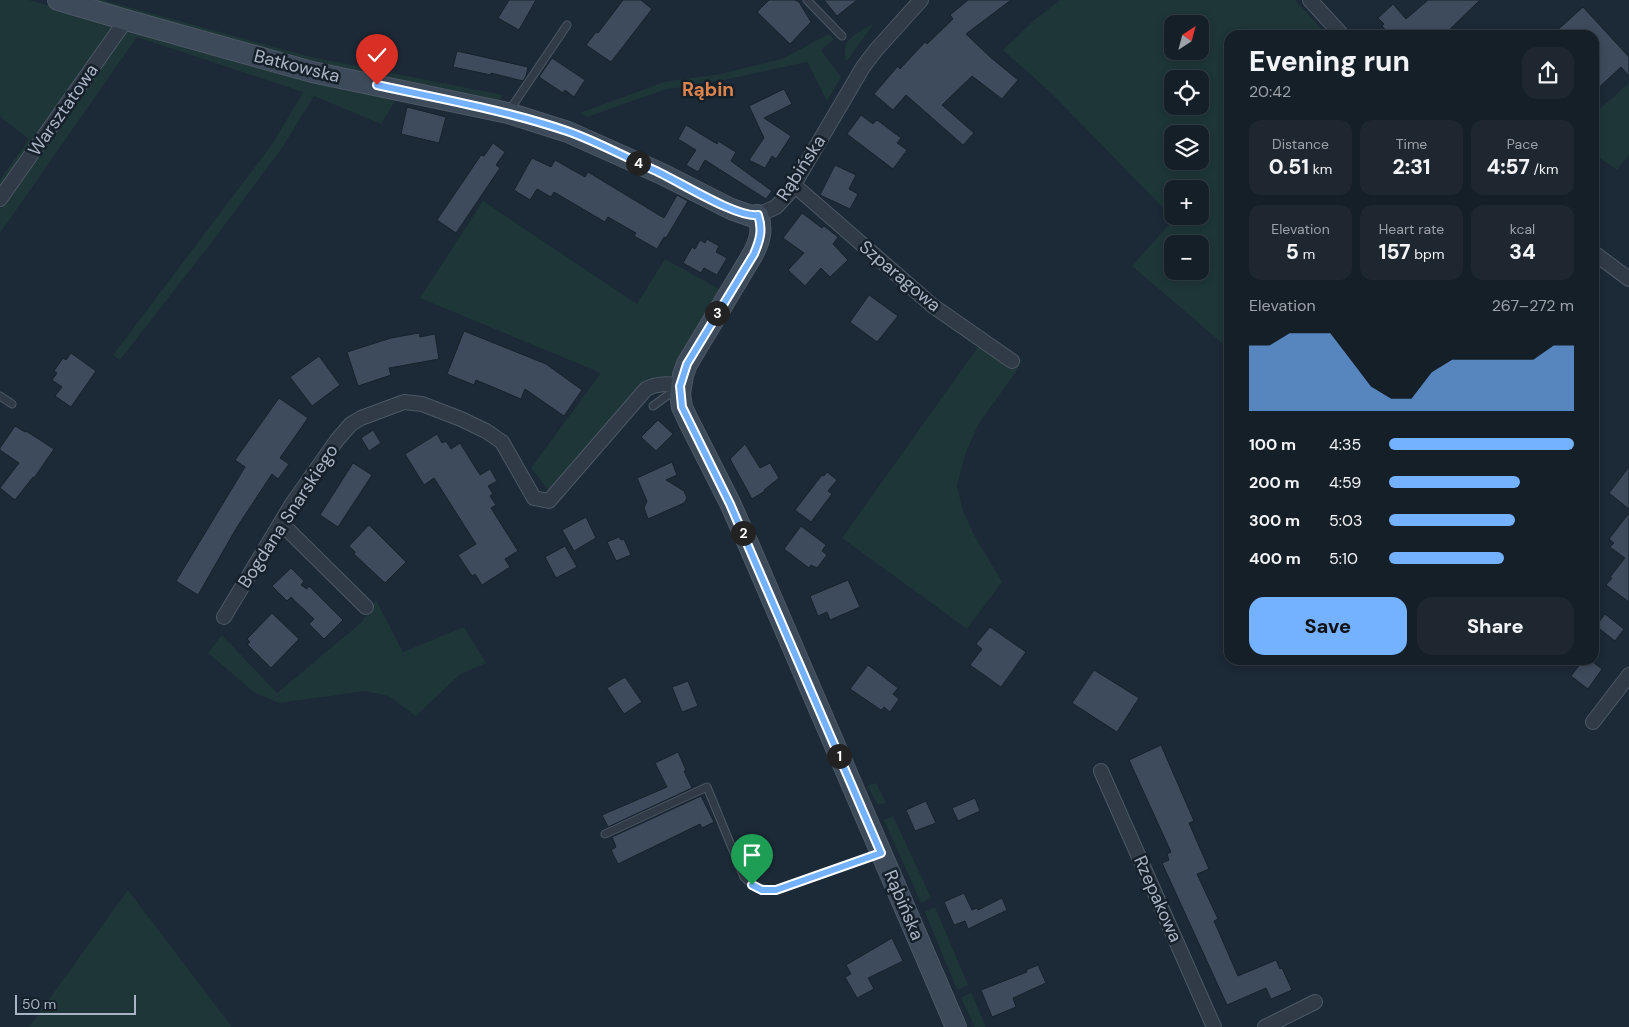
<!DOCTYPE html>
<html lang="en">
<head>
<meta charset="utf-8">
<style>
  body { margin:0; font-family:"DM Sans",sans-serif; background:#1e2730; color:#f1f3f6; height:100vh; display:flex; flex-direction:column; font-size:19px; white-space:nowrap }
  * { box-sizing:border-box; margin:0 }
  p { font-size:16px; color:#9da2a8 }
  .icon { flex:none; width:28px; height:28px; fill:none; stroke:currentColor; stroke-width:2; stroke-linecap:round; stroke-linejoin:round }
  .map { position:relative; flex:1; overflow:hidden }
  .details { position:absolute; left:1224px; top:30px; width:375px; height:635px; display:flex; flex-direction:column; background:#151f28; border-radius:15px; box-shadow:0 2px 8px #0003,0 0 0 1px #343d45 }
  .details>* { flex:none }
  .needle { width:32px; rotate:36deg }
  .buttons { position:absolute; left:1164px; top:15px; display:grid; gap:10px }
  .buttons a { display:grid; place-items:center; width:45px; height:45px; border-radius:10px; background:#151f28; box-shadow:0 2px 8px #0003,0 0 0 1px #343d45; font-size:25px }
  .scale { position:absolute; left:15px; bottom:12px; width:121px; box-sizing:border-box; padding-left:5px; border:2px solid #a9b5c5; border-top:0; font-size:14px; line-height:18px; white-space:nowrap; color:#a9b5c5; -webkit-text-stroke:4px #16202b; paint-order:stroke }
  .pin { position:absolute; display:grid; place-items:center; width:42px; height:42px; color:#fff; margin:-51px -21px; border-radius:50% 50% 50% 0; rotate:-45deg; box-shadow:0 0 5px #0007 }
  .pin .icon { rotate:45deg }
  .km { position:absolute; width:25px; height:25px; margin:-12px; border-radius:50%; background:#222; color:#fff; font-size:14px; line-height:25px; text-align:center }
  .round { display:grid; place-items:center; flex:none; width:52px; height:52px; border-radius:15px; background:#1e2730 }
  .summary { display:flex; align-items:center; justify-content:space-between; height:85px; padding:0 25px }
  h1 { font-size:28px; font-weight:800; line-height:38px }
  .figures { display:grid; grid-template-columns:repeat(3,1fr); gap:8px; height:85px; padding:5px 25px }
  .figures div { display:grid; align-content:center; border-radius:12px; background:#1e2730; text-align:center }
  .figures b { font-size:21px; font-weight:800 }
  .figures small { font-size:14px; font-weight:400 }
  .figures p { font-size:14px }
  .chart { height:140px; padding:10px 25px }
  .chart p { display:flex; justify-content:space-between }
  .chart svg { width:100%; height:90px; margin-top:5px; fill:#74b2ff; opacity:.7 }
  .button { display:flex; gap:10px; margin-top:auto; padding:10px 25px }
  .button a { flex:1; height:58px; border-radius:15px; background:#74b2ff; color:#111; font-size:20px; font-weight:800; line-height:58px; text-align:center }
  .button a+a { background:#1e2730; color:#f1f3f6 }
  ul { padding:0 25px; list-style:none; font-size:16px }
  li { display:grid; grid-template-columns:80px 60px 1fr; align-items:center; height:38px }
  li i { height:12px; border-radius:6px; background:#74b2ff }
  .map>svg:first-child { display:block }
</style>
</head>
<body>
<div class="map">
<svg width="1629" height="1027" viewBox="0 0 1629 1027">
  <rect width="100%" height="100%" fill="#1c2936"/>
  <path fill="#1e3638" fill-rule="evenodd" d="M 0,0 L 29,0 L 117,26 L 0,190 L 0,180 L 29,139 L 0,117 Z
    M 80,0 L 102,0 L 311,57 L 503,95 L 497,104 L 313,65 Z
    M 1060,0 L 1295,0 L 1327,35 L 1229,35 L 1229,349 L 1132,266 L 1174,219 L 1050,92 L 1003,50 L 1033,21 ZM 1172,24 L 1200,24 L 1200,51 L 1172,51 ZM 1172,79 L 1200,79 L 1200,106 L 1172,106 ZM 1172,134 L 1200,134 L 1200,161 L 1172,161 ZM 1172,189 L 1200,189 L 1200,216 L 1172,216 ZM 1172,244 L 1200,244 L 1200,271 L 1172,271 Z
    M 874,23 L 848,60 L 846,60 C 840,38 858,33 874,23 Z
    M 127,29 L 397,98 L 381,124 L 314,96 L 282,148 L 215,238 L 120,360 L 113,355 L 273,143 L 303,92 L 137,37 L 0,233 L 0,209 Z
    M 829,34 L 834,39 L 821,50 L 841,77 L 827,101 L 807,62 L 724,80 L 667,89 L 587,117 L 580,113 L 664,82 L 720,74 L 782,59 Z
    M 1629,83 L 1629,155 L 1617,170 L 1594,154 L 1594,114 Z
    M 811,190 L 943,305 L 1022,360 L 1015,373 L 978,425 L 965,455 L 957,486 L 963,511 L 974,535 L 1002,582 L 967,629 L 842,538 L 978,347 L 936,318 L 804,202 Z
    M 483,201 L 637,304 L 665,259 L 719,289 L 680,360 L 674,375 L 652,379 L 641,384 L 550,492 L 531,468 L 601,373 L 420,298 Z
    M 376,600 L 403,652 L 464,627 L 486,663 L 459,675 L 416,716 L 388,696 L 365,691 L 279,703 L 255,693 L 208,653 L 222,635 L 277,693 L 362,622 Z
    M 876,783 L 886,803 L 878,805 L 867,786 Z
    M 893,816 L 931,898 L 921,903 L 884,820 Z
    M 128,890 L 232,1027 L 29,1027 Z
    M 935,907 L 968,985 L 957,990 L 925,912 Z
    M 971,992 L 986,1027 L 975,1027 L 961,998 Z"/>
  <path fill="#3d4b5c" stroke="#18222d" d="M 509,0 L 536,0 L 519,30 L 498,18 Z
    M 623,0 L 641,0 L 652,9 L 611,62 L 586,45 L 596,32 L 598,33 Z
    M 769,0 L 795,0 L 799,2 L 811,22 L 790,44 L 757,12 Z
    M 824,0 L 857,0 L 837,16 Z
    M 968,0 L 1011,0 L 966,34 L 989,56 L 1018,80 L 1002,99 L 972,76 L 942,105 L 974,133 L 963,145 L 906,95 L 893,110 L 874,94 L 898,66 L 900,69 L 925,42 L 927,44 L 953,19 L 950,15 Z
    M 1428,0 L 1480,0 L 1444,35 L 1390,35 L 1382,26 L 1384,24 L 1378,18 L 1393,4 L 1406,19 Z
    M 1583,7 L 1629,57 L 1629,76 L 1621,67 L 1594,92 L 1594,35 L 1552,35 Z
    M 457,51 L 528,67 L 526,76 L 523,81 L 491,73 L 491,75 L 453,67 Z
    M 552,58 L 585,80 L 574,97 L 565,90 L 563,93 L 539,77 Z
    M 784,89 L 792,104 L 764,118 L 791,136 L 776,159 L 772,156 L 765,168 L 749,160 L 764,138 L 749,106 Z
    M 407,107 L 446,117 L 439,143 L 401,134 Z
    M 861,115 L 873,124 L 877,120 L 901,138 L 897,143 L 907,150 L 893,169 L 847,134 Z
    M 686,125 L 717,144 L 718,141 L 736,152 L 731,161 L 772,191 L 766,199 L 705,160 L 698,172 L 686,165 L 696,150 L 678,139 Z
    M 493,143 L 505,152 L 496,165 L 500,168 L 456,233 L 437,220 L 481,155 L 484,156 Z
    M 532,158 L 551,167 L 555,160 L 585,177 L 588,172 L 664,218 L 677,195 L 688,201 L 666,238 L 664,237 L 657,249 L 634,236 L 636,233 L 608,217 L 605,222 L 554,192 L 551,197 L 537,189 L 530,200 L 514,190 Z
    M 835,165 L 856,175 L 849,189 L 858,194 L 850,209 L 820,195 Z
    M 802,213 L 822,228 L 824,226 L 838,237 L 833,244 L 848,260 L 830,277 L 821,268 L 805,286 L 788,270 L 804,253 L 783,238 Z
    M 707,239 L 719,246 L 716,252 L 727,258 L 717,275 L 704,268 L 701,273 L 683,263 L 692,247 L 695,249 L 700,240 L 705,243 Z
    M 869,295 L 898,316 L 877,342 L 850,322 Z
    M 464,331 L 546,364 L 582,390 L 564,416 L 525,389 L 521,399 L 476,380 L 474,385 L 447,374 Z
    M 419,333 L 420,337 L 435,334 L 439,359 L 389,368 L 391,375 L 358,386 L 347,352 L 391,338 Z
    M 71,353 L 96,371 L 71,407 L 55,396 L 62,387 L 52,380 L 57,373 L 54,371 L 63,358 L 66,360 Z
    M 319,356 L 340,385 L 312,406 L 290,377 Z
    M 279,398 L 308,418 L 280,458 L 289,464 L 278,479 L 272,474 L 237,527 L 198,595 L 176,581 L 245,467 L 235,460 Z
    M 658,420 L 673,434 L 656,451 L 641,437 Z
    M 15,426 L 25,432 L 26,431 L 54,449 L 34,478 L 33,477 L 15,500 L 0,488 L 19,463 L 0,450 L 0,448 Z
    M 373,430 L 381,443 L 369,451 L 361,438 Z
    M 437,434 L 442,443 L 446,441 L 451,449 L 460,443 L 480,475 L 490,469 L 497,481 L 488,486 L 493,494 L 490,496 L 496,505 L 491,508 L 518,551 L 505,559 L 510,567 L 482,585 L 475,574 L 472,576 L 458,555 L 476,544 L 434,478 L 424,485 L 405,454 Z
    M 745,444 L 760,468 L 770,463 L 779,478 L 764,490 L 765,491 L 752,499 L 730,459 Z
    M 672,462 L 677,475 L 666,480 L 684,491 L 687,498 L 684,503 L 648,519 L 644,508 L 647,501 L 637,478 Z
    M 353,463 L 372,475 L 338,527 L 320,515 Z
    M 1629,467 L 1629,509 L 1609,493 Z
    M 827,472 L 837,480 L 828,491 L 832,494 L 811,522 L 795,510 L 822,475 L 824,476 Z
    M 1629,513 L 1629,602 L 1606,585 L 1612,578 L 1610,577 L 1625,558 L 1610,547 L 1614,543 L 1609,539 Z
    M 586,517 L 596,538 L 574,551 L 562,530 Z
    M 369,525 L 406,562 L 385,583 L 354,554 L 355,552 L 349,546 Z
    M 801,526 L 826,545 L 822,551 L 827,555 L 817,568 L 811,565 L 809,568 L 784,549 Z
    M 619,537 L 621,540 L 624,539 L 631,555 L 616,561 L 607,542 Z
    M 565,546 L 577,567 L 556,578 L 545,557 Z
    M 291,568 L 304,581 L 301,585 L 307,589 L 309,586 L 343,620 L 324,639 L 309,624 L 314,619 L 291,597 L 287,601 L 272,586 Z
    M 848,580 L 860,607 L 830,620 L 827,612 L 818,616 L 810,596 Z
    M 272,613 L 299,639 L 271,668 L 247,644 L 250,642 L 247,639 Z
    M 1605,614 L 1624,629 L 1615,641 L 1596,626 Z
    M 990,627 L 1026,652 L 1001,687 L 970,665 L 982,649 L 976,644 Z
    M 1583,660 L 1590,660 L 1602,669 L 1588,689 L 1571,676 Z
    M 868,665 L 898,688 L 893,694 L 899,699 L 890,712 L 884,707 L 881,710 L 850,689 Z
    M 1094,670 L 1139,698 L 1117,732 L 1072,703 Z
    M 625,677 L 642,702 L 624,714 L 607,688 Z
    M 688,681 L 698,706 L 682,712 L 672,687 Z
    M 1161,745 L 1194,821 L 1189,823 L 1209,869 L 1197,874 L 1218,919 L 1214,921 L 1238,976 L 1276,960 L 1280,969 L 1282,968 L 1292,990 L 1271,999 L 1266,988 L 1227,1005 L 1162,863 L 1169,860 L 1167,854 L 1171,852 L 1129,760 Z
    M 678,752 L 686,770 L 684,771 L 692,788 L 608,827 L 602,815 L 667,787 L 655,763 Z
    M 701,796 L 714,822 L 702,828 L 700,824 L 618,864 L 611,850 L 616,847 L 612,837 Z
    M 975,798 L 980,811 L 958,821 L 952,808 Z
    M 926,801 L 936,823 L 915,831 L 906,810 Z
    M 964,893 L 972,910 L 977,908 L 978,910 L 1002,898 L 1007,910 L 968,929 L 965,921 L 954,925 L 944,902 Z
    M 892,938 L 903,961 L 868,978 L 874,989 L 857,998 L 845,977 L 851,974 L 846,965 Z
    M 1038,965 L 1046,983 L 1013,998 L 1016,1007 L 992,1017 L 981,990 L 1027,972 L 1026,970 Z"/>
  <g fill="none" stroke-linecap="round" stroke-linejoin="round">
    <defs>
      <path id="lane" d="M 807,0 L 842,36
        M 509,111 L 567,25
        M 0,396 L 12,404
        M 653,406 L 668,395 L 679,394
        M 605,834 L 707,787 L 744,877 C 755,888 761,890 776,890 L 881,853"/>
      <path id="street" d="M 1310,0 L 1342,35
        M 794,185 L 933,306 L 1012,361
        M 0,199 L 126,20
        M 758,215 L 776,207 L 789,193 L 863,67 L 876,50 L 921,0
        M 1594,253 L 1629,279
        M 281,523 L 366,607
        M 224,617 L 292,504 L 337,440 L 351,424 L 361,418 L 404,402 L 422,404 L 461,419 L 486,431 L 502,442 L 534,498 L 549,501 L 646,389 C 657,383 668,384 680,385
        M 1593,722 L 1629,675
        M 1101,771 L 1214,1027
        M 1265,1027 L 1315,1002"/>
      <path id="secondary" d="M 58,0 L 126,20 L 312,72 L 508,113 L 568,132 L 662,174 L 731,209 L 751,216 L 758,215 C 763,230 760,240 753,254 L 687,364 L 683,375 L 680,394 L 682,407 L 688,420 L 730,503 L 750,548 L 956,1027"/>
    </defs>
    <use href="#lane" stroke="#4d5865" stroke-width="9"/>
    <use href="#street" stroke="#4d5865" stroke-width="16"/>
    <use href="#secondary" stroke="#4d5865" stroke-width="22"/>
    <use href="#lane" stroke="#303b47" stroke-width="7"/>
    <use href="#street" stroke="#303b47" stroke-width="14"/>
    <use href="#secondary" stroke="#3d4a5a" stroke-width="20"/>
  </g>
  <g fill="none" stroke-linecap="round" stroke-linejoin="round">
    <defs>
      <path id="route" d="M 377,85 C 441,99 505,110 567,131 C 596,141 625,157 654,170 C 677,180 736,218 758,215 C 763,230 760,240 754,254 L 687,364 L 680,386 L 682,407 L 730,504 L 881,853 L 776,890 L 762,890 L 752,885"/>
    </defs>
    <use href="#route" stroke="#fff" stroke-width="10"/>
    <use href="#route" stroke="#74b2ff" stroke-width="6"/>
  </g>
  <g text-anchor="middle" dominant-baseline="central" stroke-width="5" stroke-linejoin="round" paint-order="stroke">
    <g font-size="18" fill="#a9b5c5" stroke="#16202b">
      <text transform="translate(297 66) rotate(14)">Batkowska</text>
      <text transform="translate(63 110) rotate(-55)">Warsztatowa</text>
      <text transform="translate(801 168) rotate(-57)">Rąbińska</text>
      <text transform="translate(900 276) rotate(40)">Szparagowa</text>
      <text transform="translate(288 516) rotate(-57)">Bogdana Snarskiego</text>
      <text transform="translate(1158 899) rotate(66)">Rzepakowa</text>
      <text transform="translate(904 905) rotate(67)">Rąbińska</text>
    </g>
    <g font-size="19" font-weight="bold" fill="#dd834c" stroke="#16202b">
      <text x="708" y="89">Rąbin</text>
    </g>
  </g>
</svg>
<div class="buttons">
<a><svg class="needle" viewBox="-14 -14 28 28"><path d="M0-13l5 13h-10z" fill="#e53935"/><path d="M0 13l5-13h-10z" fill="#9da2a8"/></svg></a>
<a><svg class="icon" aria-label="locate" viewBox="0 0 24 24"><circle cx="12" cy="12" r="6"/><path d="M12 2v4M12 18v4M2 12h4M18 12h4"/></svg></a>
<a><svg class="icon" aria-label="layers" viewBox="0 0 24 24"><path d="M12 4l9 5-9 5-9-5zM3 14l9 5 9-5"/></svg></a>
<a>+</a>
<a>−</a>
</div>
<div class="scale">50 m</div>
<div class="pin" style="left:752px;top:885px;background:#1e9e55"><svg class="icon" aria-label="arrive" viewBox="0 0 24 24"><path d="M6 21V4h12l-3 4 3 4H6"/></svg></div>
<div class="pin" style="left:377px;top:85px;background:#d93025"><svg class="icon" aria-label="check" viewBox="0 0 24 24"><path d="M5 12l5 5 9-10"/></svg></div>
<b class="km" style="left:839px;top:756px">1</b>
<b class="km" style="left:743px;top:533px">2</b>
<b class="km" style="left:717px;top:313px">3</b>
<b class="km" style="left:638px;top:163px">4</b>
<section class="details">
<div class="summary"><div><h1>Evening run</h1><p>20:42</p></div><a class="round"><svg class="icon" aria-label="share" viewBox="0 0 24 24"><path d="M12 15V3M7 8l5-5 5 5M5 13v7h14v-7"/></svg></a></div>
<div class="figures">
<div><p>Distance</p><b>0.51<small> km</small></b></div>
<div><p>Time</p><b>2:31</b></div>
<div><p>Pace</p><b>4:57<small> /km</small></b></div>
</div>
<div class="figures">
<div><p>Elevation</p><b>5<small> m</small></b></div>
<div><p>Heart rate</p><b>157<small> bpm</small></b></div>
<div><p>kcal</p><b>34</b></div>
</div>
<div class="chart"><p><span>Elevation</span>267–272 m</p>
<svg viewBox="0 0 160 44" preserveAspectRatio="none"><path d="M0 44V12L10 12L20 6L30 6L40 6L50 19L60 32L70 38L80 38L90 25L100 19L110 19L120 19L130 19L140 19L150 12L160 12V44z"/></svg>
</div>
<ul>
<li><b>100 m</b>4:35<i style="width:100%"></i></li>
<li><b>200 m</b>4:59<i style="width:71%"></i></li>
<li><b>300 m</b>5:03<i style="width:68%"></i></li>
<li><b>400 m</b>5:10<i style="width:62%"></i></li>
</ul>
<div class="button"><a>Save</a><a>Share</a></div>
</section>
</div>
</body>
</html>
